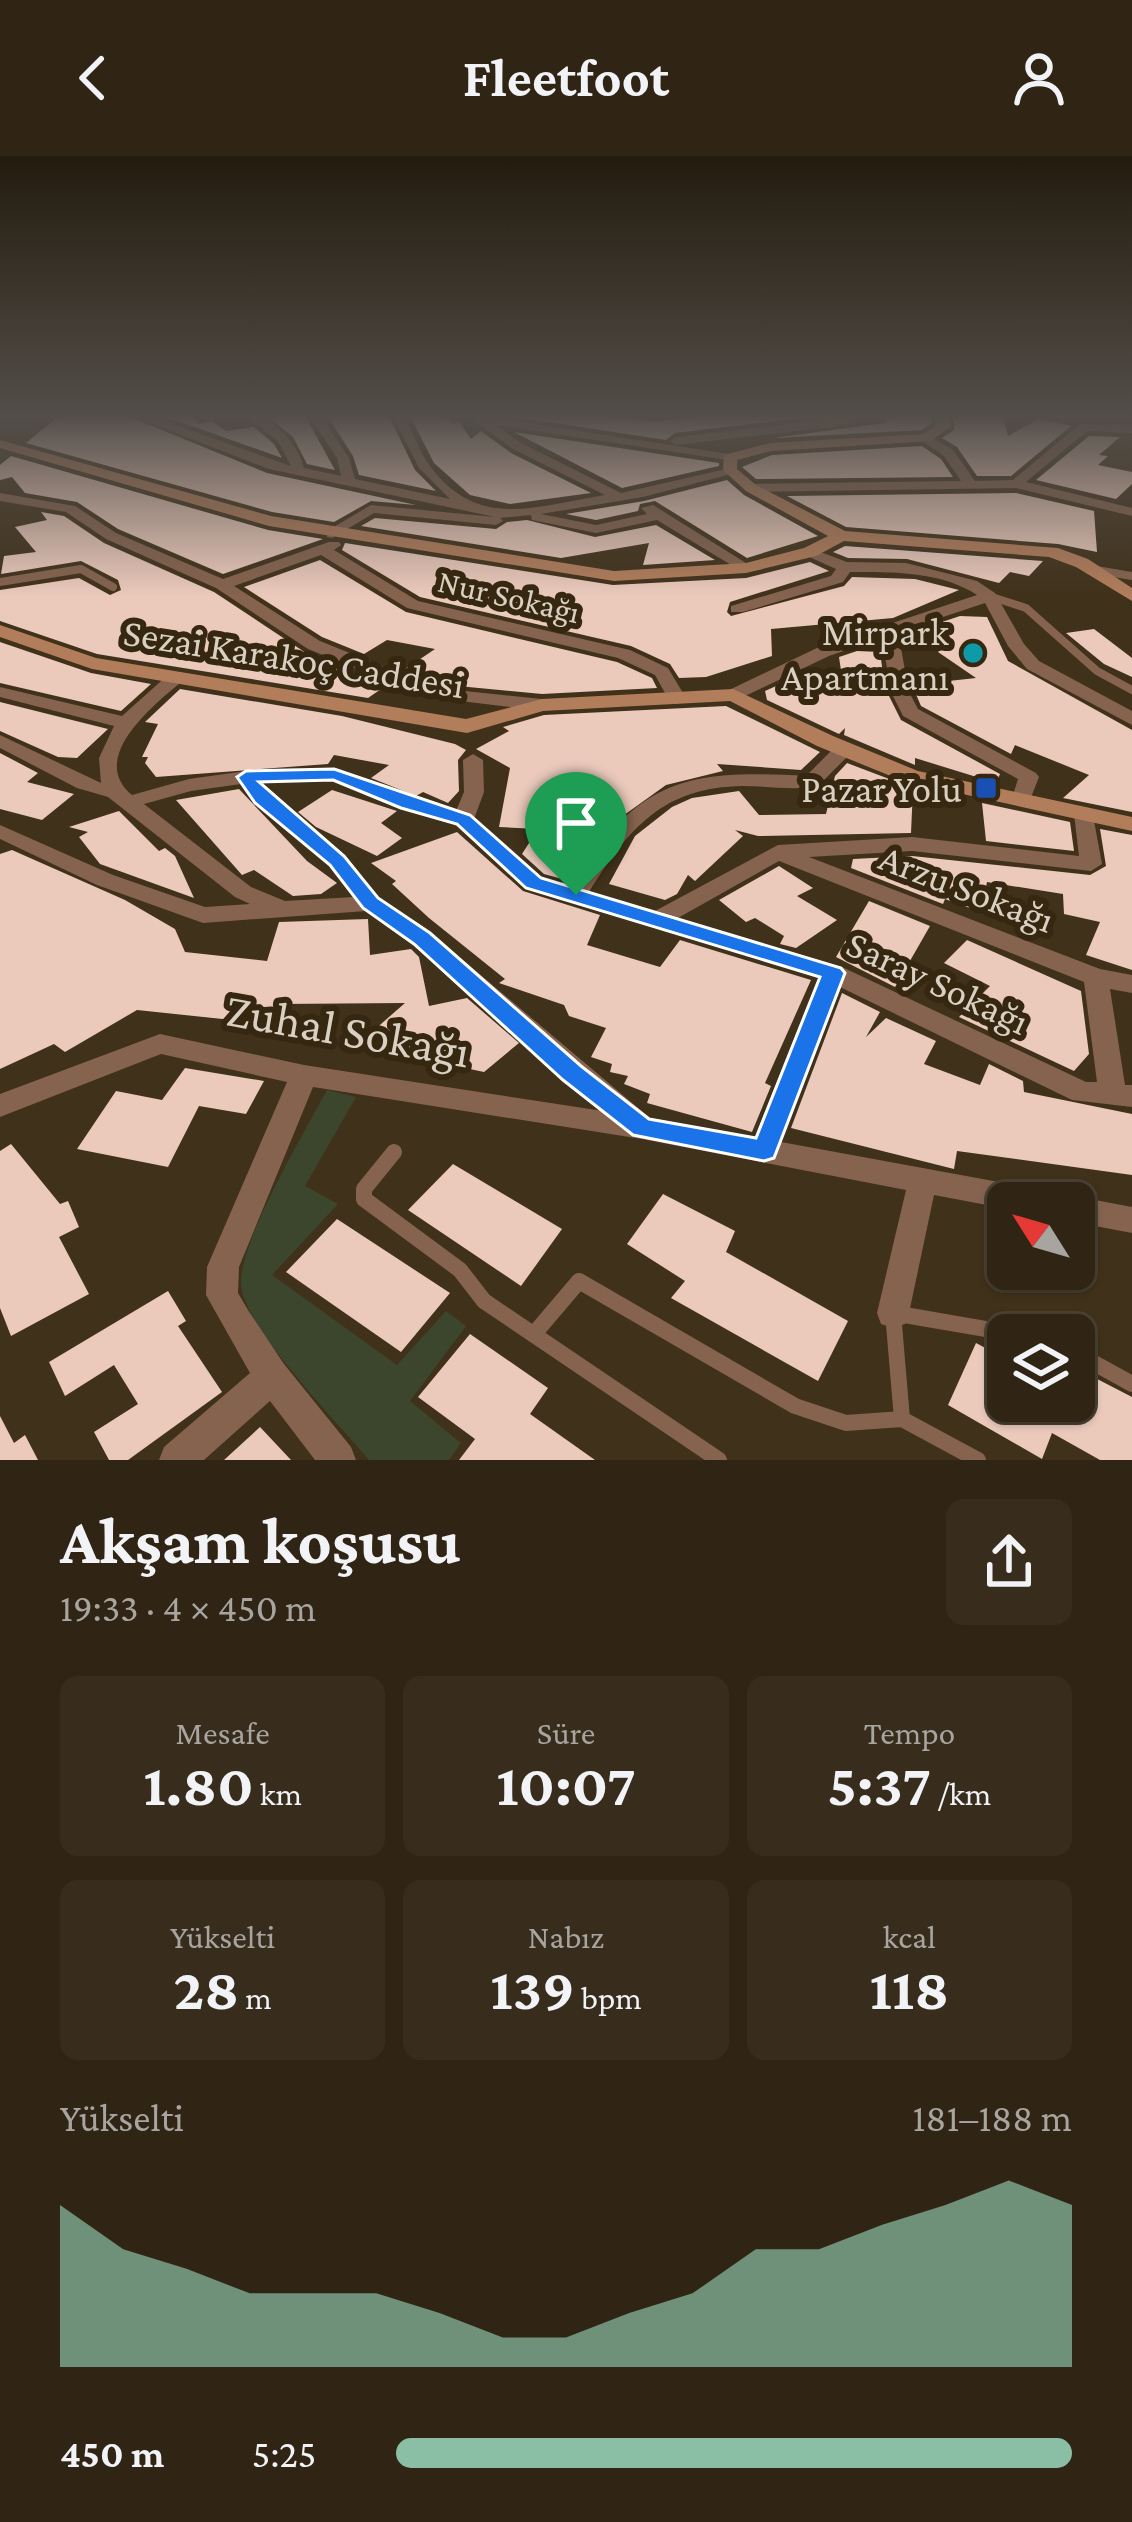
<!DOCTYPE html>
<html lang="tr">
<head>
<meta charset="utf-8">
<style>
  body { margin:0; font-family:"Crimson Pro",serif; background:#382d1d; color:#f1f3f6; height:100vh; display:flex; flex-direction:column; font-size:45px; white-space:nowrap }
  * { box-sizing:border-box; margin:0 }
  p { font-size:39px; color:#a8a5a0 }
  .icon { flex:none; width:66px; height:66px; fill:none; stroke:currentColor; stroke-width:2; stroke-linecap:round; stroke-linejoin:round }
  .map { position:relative; height:1304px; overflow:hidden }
  .sheet { display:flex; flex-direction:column; background:#302514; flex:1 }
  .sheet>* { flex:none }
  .needle { width:78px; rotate:307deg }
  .tools { position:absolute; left:987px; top:1026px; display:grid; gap:24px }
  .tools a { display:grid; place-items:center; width:108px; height:108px; border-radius:18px; background:#302514; box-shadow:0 3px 9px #0004,0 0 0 3px #4b4234; font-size:60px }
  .pin { position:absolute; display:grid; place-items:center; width:102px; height:102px; color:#fff; margin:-123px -51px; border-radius:50% 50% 50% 0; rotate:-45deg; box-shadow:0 0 12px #0007 }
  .pin .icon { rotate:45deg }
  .round { display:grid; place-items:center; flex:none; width:126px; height:126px; border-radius:18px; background:#382d1d }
  .summary { display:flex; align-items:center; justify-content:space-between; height:204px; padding:0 60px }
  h1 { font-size:66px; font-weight:700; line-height:90px }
  .metrics { display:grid; grid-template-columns:repeat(3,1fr); gap:18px; height:204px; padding:12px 60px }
  .metrics div { display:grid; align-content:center; border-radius:18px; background:#382d1d; text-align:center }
  .metrics b { font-size:60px; font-weight:700 }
  .metrics small { font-size:33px; font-weight:400 }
  .metrics p { font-size:33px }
  .chart { height:336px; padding:24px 60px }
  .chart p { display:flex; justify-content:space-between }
  .chart svg { width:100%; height:216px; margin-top:12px; fill:#8abfa5; opacity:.7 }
  ul { padding:0 60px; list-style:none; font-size:39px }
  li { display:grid; grid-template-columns:192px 144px 1fr; align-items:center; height:90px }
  li i { height:30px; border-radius:15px; background:#8abfa5 }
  header { display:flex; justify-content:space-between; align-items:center; height:156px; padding:0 60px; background:#302514; font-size:54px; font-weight:700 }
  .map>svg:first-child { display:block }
</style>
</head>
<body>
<header><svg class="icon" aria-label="back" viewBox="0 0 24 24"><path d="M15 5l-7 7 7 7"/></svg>Fleetfoot<svg class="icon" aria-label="person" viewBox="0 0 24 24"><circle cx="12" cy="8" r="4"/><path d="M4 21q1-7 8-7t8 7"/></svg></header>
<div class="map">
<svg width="1132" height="1304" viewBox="0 0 1132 1304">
  <rect width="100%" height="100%" fill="#40311a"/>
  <path fill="#3c462d" d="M 327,934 L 356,941 L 305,1030 L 338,1048 L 272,1119 L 397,1209 L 446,1155 L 466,1170 L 410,1245 L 461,1287 L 449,1304 L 369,1304 C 337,1266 253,1180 242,1135 C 232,1096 306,974 327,934 Z"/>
  <path fill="#ebcabc" d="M 61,258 L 123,258 L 267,317 L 416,349 L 371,345 L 334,366 L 272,356 L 26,287 Z
    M 158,258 L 192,258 L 198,268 L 212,265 L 226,275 L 254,271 L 274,288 L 282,302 Z
    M 265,258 L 304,258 L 335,314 L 307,308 L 293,281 Z
    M 326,258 L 388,258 L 415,314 L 436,335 L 359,319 L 353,300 Z
    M 409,258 L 445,258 L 452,267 L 459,266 L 471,283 L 481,275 L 511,297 L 591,337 L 510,348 L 470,339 L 434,307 Z
    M 598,258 L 656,266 L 713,258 L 799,258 L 801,262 L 675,277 L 666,284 L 503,259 Z
    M 891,258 L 930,260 L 932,267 L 922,274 L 773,282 L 885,267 Z
    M 960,258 L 1002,258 L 1008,280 L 1039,263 L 1071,270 L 1011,320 L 977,320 L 957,291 L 942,282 L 954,274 L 954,263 L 962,264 Z
    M 514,276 L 719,307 L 719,310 L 622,332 Z
    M 1089,280 L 1120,281 L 1099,299 L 1108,300 L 1098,309 L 1132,316 L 1132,328 L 1116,343 L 1036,324 Z
    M 922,290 L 941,303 L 953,321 L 756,323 L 742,311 L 772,299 Z
    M 11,300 L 268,374 L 323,383 L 223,418 L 118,373 L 77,346 L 25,337 L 12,321 L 0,324 L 0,309 Z
    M 727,324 L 744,339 L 818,380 L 747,402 L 655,345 L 640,348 L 638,355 L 596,364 L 566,358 L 644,345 Z
    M 1016,337 L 1094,355 L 1097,396 L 1058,388 L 846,371 L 787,340 Z
    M 41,356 L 64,360 L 104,387 L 214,436 L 306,497 L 384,531 L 368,542 L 97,498 L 0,465 L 0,434 L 79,422 L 110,439 L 121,434 L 118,424 L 81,405 L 1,418 L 4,400 L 36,396 L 15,371 L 47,364 Z
    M 375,362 L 496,373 L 507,366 L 527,364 L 595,381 L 656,369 L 715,404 L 643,409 L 649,387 L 561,402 L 361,370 Z
    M 345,387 L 613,429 L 746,422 L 810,406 L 829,415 L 730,446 L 727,456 L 731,460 L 844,430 L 852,421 L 915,423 L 959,434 L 893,462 L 771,473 L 772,500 L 706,521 L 679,522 L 670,508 L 631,490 L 420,441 L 342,394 Z
    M 845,390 L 1043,405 L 1029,420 L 1010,416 L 999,427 L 907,403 L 848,402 L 833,396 Z
    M 320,404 L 406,456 L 617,506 L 652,522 L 657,532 L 542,538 L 437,528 L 404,514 L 435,493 L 387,484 L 364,498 L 322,481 L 244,431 Z
    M 960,460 L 987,461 L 1008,505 L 1132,574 L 1132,656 L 1063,642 L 1089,619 L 1015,589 L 1011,598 L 921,550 L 912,529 L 976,522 L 938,496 L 951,483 L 942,466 Z
    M 1094,473 L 1132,502 L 1132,521 L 1104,508 L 1066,477 Z
    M 0,486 L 91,517 L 151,528 L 121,555 L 0,527 Z
    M 857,495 L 880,496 L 885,532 L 901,564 L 1000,618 L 996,627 L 915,602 L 915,609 L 844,579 L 845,572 L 839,578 L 767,544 L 765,535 L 794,522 L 843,528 L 839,501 Z
    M 180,533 L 342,560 L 455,588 L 466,594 L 458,604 L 459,635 L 448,647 L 423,636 L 416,640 L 371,622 L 389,609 L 334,599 L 328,608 L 156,621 L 145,607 L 148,601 L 142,601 L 158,568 L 145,566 Z
    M 0,546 L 108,573 L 77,602 L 58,601 L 0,575 Z
    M 726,550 L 820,596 L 801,614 L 717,608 L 723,615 L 666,629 L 613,667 L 605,664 L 566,724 L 544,718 L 522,698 L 538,673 L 499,671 L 510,612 L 476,593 L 509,575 L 503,571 L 544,559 Z
    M 0,597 L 38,617 L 27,626 L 74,638 L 42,664 L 0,653 Z
    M 847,607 L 913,632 L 911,677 L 758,680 L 735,674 L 743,680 L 695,725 L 688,719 L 677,738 L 665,744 L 609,728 L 635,680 L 672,651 L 692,642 L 739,635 L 759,659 L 826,658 L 835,620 Z
    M 239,633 L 307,705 L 337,727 L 321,738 L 293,740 L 254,714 L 242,719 L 176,644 Z
    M 332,634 L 397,655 L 381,667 L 402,682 L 377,700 L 316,671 L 298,656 Z
    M 982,647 L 1070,666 L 1074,695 L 986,685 Z
    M 119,655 L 159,695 L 165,692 L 175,700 L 194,742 L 100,708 L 79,681 L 88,676 L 69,671 Z
    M 1100,673 L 1132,679 L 1132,814 L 1086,799 L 1100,766 L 1064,758 L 1063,738 L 987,726 L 981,756 L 945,743 L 943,748 L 851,712 L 853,703 L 912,700 L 1090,719 L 1106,710 Z
    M 457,676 L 523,735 L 600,759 L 587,789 L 660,811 L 680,784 L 811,824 L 765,927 L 771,930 L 752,976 L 647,947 L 650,938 L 624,928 L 628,920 L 610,916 L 612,908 L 591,901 L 606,872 L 569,860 L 564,849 L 499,827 L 505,823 L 429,762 L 392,728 L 396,725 L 371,707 Z
    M 12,694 L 125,744 L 175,773 L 185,796 L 267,805 L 279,766 L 368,763 L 370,799 L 411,793 L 419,801 L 429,850 L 467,842 L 519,887 L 484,916 L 357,889 L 405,847 L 280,848 L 270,868 L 137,854 L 65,896 L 54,888 L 0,913 L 0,698 Z
    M 779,710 L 813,732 L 797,740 L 837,764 L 796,792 L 780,788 L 784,780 L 755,762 L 746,766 L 719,744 Z
    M 869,745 L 930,770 L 895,831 L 836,801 Z
    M 967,784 L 1081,835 L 1089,898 L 1074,915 L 959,861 L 990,830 L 944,807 Z
    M 842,837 L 880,856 L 866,881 L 886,862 L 936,885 L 924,908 L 980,929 L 989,908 L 1023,925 L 1024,936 L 1132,958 L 1132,1019 L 957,995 L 954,1013 L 791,972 Z
    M 185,912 L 264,925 L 246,958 L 199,950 L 168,1011 L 77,993 L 116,935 L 162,944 Z
    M 11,988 L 60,1048 L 68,1045 L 79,1071 L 59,1081 L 89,1138 L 11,1180 L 0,1152 L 0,995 Z
    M 453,1008 L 562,1073 L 521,1130 L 408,1054 Z
    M 663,1038 L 735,1075 L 726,1096 L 848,1165 L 818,1225 L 671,1142 L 685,1125 L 627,1088 Z
    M 337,1063 L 450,1137 L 401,1196 L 286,1116 Z
    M 168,1135 L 186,1165 L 178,1170 L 222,1236 L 128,1304 L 109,1304 L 94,1276 L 138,1248 L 114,1209 L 65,1240 L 49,1206 Z
    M 470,1178 L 548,1232 L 530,1258 L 595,1304 L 459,1304 L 475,1283 L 418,1241 Z
    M 976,1187 L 1008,1204 L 1008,1245 L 1074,1245 L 1074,1211 L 1132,1241 L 1132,1304 L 1100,1304 L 1052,1277 L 1042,1303 L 948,1249 Z
    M 0,1260 L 14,1287 L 25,1279 L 38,1304 L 0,1304 Z
    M 260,1271 L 291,1304 L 224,1304 Z"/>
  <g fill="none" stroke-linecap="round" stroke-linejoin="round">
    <path stroke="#85634e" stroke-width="8" d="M 1096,414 L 1132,420
      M 0,426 L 81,413 L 113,431
      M 989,440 L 1026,452 L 1097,515 L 1132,534"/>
    <path stroke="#85634e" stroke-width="16" d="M 394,996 L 364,1033 L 364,1043 L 460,1114 L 484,1145 L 719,1304
      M 534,1178 L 579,1125 L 795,1250 L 846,1267 L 902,1263
      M 1074,1196 L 1132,1228
      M 978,1304 L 902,1263 L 893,1157 L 1020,1179"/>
    <path fill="#85634e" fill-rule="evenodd" d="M 127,258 L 144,258 L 291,310 L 278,285 L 244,258 C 272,258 298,287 304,312 L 341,320 L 337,302 L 308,258 L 320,258 L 349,302 L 355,323 L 450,343 L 419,312 L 392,258 L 404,258 C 412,275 419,295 430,310 C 478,375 536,350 605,339 L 513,293 L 475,265 L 475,259 L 729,298 L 734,299 L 734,305 L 496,269 L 521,287 L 621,337 L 735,311 L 735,317 L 643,341 L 541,358 L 596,369 L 647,358 L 641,352 L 653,349 L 754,412 L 741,415 L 657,364 L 596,377 L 532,364 L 531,359 L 500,362 L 503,365 L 496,369 L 374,357 L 332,382 L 327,381 L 327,375 L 371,349 L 495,361 L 269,313 Z
      M 843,258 L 855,258 L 854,263 L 832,271 L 676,289 L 670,285 L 676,281 L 832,263 Z
      M 1080,268 L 1132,269 L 1132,277 L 1087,275 L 1026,326 L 1132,352 L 1132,360 L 1016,332 L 751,336 L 744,332 L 751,328 L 961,325 L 944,300 L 922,285 L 920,282 L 926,278 L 953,294 L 975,325 L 1013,324 Z
      M 0,337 L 75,350 L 116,377 L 223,423 L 329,386 L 339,386 L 341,389 L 334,394 L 418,445 L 630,494 L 668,512 L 686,542 L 677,548 L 670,546 L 655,519 L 618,502 L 407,452 L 321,399 L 234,430 L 320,485 L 436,532 L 542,543 L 551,549 L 542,555 L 427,541 L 308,493 L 216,432 L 106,383 L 66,356 L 0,345 Z
      M 810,392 L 847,406 L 906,407 L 977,425 L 995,437 L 1024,488 L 1039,505 L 1132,555 L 1132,569 L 1027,513 L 1008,490 L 985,447 L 898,476 L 909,536 L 918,553 L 1036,617 L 1039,621 L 1028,649 L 1014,649 L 1011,645 L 1018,623 L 903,560 L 891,536 L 882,482 L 829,500 L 739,543 L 727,543 L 724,539 L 727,535 L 817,492 L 977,439 C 941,415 891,416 850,416 L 843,426 L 743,456 L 731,456 L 731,450 L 831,420 L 836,413 L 805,399 L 803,396 Z
      M 175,517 L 184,522 L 181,526 C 154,549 87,602 132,639 L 189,623 L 246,615 L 335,612 L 415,644 L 456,655 L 464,636 L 463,604 L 473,598 L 483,604 L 484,636 L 474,663 L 542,722 L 570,730 C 639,624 683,613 806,620 L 837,589 L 851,589 L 854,593 L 851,597 L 818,630 C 794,635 767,630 743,630 C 663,631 629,672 589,736 L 655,755 L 778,689 L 912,681 L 1079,700 L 1074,658 L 1078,654 L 1092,654 L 1102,708 L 1091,715 L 912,695 L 809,701 L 1100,813 L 1132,819 L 1132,837 L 1110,833 L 1125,929 L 1132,929 L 1132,951 L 1072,944 L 840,831 L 781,986 L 1043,1034 L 1054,1038 L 1058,1047 L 1008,1047 L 1008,1053 L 934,1039 L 909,1157 L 905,1168 L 893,1172 L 881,1168 L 877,1157 L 906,1034 L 642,983 L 313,931 L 239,1111 L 238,1137 L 248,1154 L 284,1208 L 351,1291 L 356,1304 L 315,1304 L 270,1245 L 204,1304 L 159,1304 L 164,1291 L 250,1217 L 206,1139 L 207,1111 L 287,926 L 161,898 L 0,961 L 0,938 L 160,878 L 304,909 L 603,955 L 413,789 L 366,755 L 203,767 L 97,729 L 0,683 L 0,669 L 113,719 L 205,751 L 250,748 L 235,741 L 108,641 L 77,632 L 0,592 L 0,579 L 101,627 L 99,602 L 114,570 L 0,541 L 0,531 L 122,560 L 169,518 ZM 332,624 L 401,652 L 455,669 L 526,732 L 819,821 L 755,981 L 650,962 L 431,777 L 379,742 L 345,699 L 269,639 L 260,627 ZM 241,628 L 255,647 L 329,709 L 354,741 L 285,745 L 251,731 L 144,648 L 191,635 ZM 779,705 L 1084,826 L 1097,926 L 1086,926 L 842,811 L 678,762 Z
      M 1074,1040 L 1132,1051 L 1132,1077 L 1074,1066 L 1074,1047 L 1062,1047 Z"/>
    <path fill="#b27d5b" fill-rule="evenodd" d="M 803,258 L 831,258 L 851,265 L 844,269 Z
      M 934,258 L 948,258 L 951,270 L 931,285 L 771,295 L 737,304 L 737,313 L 756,329 L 845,375 L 1058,392 L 1088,403 L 1132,432 L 1132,445 L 1076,411 L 1049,401 L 844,385 L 816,400 L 746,417 L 614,425 L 269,370 L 0,292 L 0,284 L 271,360 L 614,415 L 746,407 L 804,392 L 828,380 L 746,335 L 723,314 L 724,299 L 770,287 L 923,278 L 937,269 Z
      M 0,469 L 96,502 L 466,563 L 542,543 L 733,533 L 833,580 L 918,615 L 1132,661 L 1132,675 L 903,625 L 817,590 L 730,545 L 543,555 L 467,577 L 92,513 L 0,481 Z"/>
  </g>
  <linearGradient id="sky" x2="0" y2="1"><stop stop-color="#231b0e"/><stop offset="0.59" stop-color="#534e49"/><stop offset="1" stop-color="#534e49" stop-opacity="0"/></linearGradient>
  <rect width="1132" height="441" fill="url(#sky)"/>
  <path fill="#1a73e8" stroke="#fff" stroke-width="3" fill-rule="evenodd" d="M 334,613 L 470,659 L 541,722 L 841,812 L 845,817 L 774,1002 L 764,1005 L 633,979 L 563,924 L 414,788 L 363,752 L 330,709 L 255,647 L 237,621 L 246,615 ZM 333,624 L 401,652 L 457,668 L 526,732 L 820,821 L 756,982 L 649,963 L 581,910 L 430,777 L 378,742 L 344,700 L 259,626 Z"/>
  <circle fill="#0f9aa8" stroke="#362710" stroke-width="4.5" cx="973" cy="497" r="12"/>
  <rect fill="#1a4fb4" stroke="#362710" stroke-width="4.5" x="974" y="620" width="24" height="24" rx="6"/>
  <g text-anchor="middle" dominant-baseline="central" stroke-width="12" stroke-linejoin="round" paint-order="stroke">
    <g font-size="33" fill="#d9d0c2" stroke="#362710">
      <text transform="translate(509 440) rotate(13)">Nur Sokağı</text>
    </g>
    <g font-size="39" fill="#d9d0c2" stroke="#362710" text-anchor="end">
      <text x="949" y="475">Mirpark<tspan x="949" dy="45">Apartmanı</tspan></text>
      <text x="962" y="632">Pazar Yolu</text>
    </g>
    <g font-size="39" fill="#d9d0c2" stroke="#362710">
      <text transform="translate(294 502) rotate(9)">Sezai Karakoç Caddesi</text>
      <text transform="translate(967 732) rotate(21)">Arzu Sokağı</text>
      <text transform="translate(938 826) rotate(25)">Saray Sokağı</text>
    </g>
    <g font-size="48" fill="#d9d0c2" stroke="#362710">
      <text transform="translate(348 874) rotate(10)">Zuhal Sokağı</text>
    </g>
  </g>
</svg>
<div class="tools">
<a><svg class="needle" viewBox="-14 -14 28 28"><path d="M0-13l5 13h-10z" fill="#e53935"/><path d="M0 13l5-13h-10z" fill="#a8a5a0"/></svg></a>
<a><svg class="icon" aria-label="layers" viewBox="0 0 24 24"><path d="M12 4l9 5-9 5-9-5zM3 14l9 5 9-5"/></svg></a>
</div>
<div class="pin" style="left:576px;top:739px;background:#1e9e55"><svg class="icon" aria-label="arrive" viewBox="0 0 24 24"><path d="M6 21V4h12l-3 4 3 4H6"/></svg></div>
</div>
<section class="sheet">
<div class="summary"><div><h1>Akşam koşusu</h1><p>19:33 · 4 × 450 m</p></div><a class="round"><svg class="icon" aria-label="share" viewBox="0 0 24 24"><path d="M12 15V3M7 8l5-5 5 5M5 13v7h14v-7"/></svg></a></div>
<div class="metrics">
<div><p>Mesafe</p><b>1.80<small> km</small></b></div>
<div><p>Süre</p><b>10:07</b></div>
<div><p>Tempo</p><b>5:37<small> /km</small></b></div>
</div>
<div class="metrics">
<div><p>Yükselti</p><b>28<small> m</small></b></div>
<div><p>Nabız</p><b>139<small> bpm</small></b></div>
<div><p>kcal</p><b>118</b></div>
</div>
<div class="chart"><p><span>Yükselti</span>181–188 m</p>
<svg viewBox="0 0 160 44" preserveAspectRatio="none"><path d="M0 44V11L10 20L20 24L30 29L40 29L50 29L60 33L70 38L80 38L90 33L100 29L110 20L120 20L130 15L140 11L150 6L160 11V44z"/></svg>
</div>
<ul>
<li><b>450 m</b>5:25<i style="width:100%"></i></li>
</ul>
</section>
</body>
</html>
